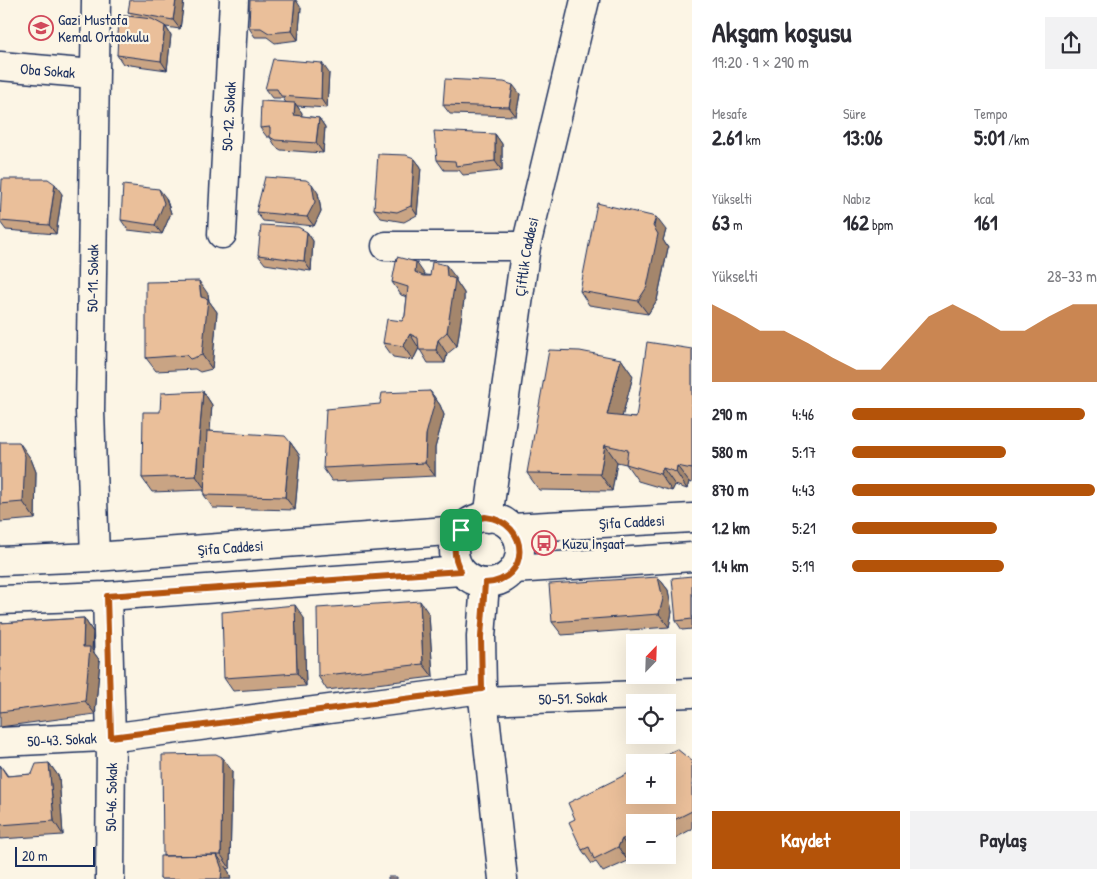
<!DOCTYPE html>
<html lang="tr">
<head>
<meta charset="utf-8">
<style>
  body { margin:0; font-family:"Patrick Hand",sans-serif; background:#f2f2f3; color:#2b2b33; height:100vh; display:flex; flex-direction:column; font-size:19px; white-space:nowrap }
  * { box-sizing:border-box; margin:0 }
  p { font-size:16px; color:#7c7c81 }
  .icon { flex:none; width:28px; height:28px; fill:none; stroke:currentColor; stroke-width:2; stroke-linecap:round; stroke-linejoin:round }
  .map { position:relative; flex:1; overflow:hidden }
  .drawer { display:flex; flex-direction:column; background:#fff; width:425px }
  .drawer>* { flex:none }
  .needle { width:32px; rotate:23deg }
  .tools { position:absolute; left:626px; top:634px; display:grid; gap:10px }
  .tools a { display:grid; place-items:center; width:50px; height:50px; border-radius:0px; background:#fff; box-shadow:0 5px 20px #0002; font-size:25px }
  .scale { position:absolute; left:15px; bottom:12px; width:80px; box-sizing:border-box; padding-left:5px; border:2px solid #1b2f5e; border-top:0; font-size:14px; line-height:18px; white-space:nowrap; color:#1b2f5e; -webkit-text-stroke:4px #fcf5e5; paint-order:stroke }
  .pin { position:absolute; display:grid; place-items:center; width:42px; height:42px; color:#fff; margin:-21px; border-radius:10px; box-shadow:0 2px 8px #0006 }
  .round { display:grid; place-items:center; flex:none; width:52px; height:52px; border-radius:0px; background:#f2f2f3 }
  .head { display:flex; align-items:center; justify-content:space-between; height:85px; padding:0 20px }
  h1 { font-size:28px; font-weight:700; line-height:38px }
  .figures { display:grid; grid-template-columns:repeat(3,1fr); gap:8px; height:85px; padding:5px 20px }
  .figures div { display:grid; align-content:center }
  .figures b { font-size:21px; font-weight:700 }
  .figures small { font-size:14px; font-weight:400 }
  .figures p { font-size:14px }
  .chart { height:140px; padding:10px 20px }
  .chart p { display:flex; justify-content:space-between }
  .chart svg { width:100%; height:90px; margin-top:5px; fill:#b45309; opacity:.7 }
  .cta { display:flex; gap:10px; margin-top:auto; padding:10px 20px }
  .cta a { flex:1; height:58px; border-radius:0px; background:#b45309; color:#fff; font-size:20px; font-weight:700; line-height:58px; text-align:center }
  .cta a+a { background:#f2f2f3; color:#2b2b33 }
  ul { padding:0 20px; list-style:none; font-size:16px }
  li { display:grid; grid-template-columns:80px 60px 1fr; align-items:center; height:38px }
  li i { height:12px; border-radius:6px; background:#b45309 }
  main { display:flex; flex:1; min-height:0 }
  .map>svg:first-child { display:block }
</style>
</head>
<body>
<main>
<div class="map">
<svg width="692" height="879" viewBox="0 0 692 879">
  <rect width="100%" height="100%" fill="#fcf5e5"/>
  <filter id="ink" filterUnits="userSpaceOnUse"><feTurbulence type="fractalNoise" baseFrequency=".02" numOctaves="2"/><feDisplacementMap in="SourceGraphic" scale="10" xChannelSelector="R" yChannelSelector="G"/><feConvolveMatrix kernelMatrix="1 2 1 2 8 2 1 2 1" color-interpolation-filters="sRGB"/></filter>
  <g filter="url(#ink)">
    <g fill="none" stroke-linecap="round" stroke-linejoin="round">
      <defs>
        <g id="minor">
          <path id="s1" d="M 0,66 L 94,74"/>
          <path id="s2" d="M 222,234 L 234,0"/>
          <path d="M 386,246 L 526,246"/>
          <circle cx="487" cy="550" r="33"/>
          <path id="s3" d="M 488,518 L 526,246 L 585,0"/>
          <path id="s4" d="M 512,528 L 692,518"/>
          <path id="s5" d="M 95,557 L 90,411 L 96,0"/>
          <path id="s6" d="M 0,561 L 95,557 L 461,530"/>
          <path d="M 514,569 L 692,557"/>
          <path d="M 485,583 L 481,637 L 482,689 L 503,879"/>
          <path d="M 107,596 L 111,737 L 110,879"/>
          <path d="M 0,600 L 107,596 L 461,571"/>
          <path id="s7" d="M 483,701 L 692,693"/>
          <path id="s8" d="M 0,742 L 124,736 L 482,689"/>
        </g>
      </defs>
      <use href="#minor" stroke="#1b2f5e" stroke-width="31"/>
      <use href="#minor" stroke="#fcf5e5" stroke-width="28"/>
    </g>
    <path fill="#c9a484" stroke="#1b2f5e" d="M 184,0 L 180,29 L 166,27 L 171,35 L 167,70 L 123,64 L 117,55 L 132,16 L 128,12 Z
      M 301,8 L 298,40 L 275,43 L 267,37 L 255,37 L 249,28 Z
      M 329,73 L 327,108 L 297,106 L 302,113 L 301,116 L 319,118 L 325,127 L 323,153 L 281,150 L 276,147 L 270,137 L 267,137 L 260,128 L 286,103 L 283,98 L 272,98 L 265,89 Z
      M 520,94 L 516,116 L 450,114 L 443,105 Z
      M 495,134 L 502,144 L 502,171 L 463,175 L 459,170 L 444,170 L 437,160 Z
      M 414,158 L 421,167 L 417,215 L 404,222 L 381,218 L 374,209 Z
      M 318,193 L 321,211 L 314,226 L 263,221 L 256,212 Z
      M 62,194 L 56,234 L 6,230 L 0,222 L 0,211 Z
      M 166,198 L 171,213 L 162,234 L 128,230 L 121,220 Z
      M 666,230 L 663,240 L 668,248 L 657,300 L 648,314 L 589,305 L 580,291 Z
      M 307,232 L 313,241 L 311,271 L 265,264 L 258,255 Z
      M 425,275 L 456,278 L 456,281 L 464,293 L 464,300 L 457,346 L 447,354 L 445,363 L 428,363 L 419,348 L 413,360 L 393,357 L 383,343 L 402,321 L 405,316 L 407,297 L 401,295 L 392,282 Z
      M 208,294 L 209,301 L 217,312 L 212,369 L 200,372 L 195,369 L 156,371 L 146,358 Z
      M 692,349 L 692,483 L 689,482 L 687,489 L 675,485 L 672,491 L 638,481 L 626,464 L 617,462 L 612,491 L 539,490 L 527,473 L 621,359 L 633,376 L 622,417 L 636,418 Z
      M 203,391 L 212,405 L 210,431 L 290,442 L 300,456 L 295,510 L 213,508 L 204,495 L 204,490 L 152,492 L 142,478 L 160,412 Z
      M 430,391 L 440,405 L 444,415 L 435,448 L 435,476 L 332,481 L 323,468 L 380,404 Z
      M 0,442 L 31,459 L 36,472 L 35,519 L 0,522 Z
      M 692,576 L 692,629 L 682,630 L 676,621 Z
      M 658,577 L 668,590 L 672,612 L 669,627 L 562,635 L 552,622 Z
      M 429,614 L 433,677 L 327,690 L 318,676 Z
      M 84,618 L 93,632 L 92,650 L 100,661 L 95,714 L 0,727 L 0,623 Z
      M 304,618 L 306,686 L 233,691 L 224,678 Z
      M 692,761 L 692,829 L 668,842 L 668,822 L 635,822 L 635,852 L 631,853 L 628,861 L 603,872 L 596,862 L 592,864 L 582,850 Z
      M 49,763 L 59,777 L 63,835 L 0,839 L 0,765 L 8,776 L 32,774 Z
      M 232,771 L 230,868 L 226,869 L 229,872 L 231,879 L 160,879 L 163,856 Z"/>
    <path fill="#a4866c" stroke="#1b2f5e" d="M 176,0 L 184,0 L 180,29 L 173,20 Z
      M 295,0 L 296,0 L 301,8 L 298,40 L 292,31 Z
      M 165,26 L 171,35 L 167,70 L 161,61 Z
      M 322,63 L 329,73 L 327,108 L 321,99 Z
      M 513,85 L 520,94 L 516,116 L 509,107 Z
      M 295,103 L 302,113 L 301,124 L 294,115 Z
      M 319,118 L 325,127 L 323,153 L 316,143 Z
      M 495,134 L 502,144 L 502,171 L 495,161 Z
      M 414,158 L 421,167 L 417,215 L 411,206 Z
      M 55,184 L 62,194 L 56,234 L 49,225 Z
      M 312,184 L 318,193 L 321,211 L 314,226 L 307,217 Z
      M 159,189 L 166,198 L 171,213 L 162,234 L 155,225 Z
      M 656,217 L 666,230 L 663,240 L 668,248 L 657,300 L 648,314 L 638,301 Z
      M 307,232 L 313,241 L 311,271 L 304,261 Z
      M 416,262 L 425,275 L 425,286 L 415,272 Z
      M 446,265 L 456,278 L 456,281 L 464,293 L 464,300 L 457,346 L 447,332 Z
      M 199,281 L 208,294 L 209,301 L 217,312 L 212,369 L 202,355 L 201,297 Z
      M 410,334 L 419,348 L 413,360 L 403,346 Z
      M 438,340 L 447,354 L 445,363 L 436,350 Z
      M 621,359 L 633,376 L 618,432 L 607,415 Z
      M 203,391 L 212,405 L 205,489 L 196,476 Z
      M 430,391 L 440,405 L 444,415 L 435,448 L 435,476 L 425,463 L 426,435 Z
      M 19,442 L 31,459 L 36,472 L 35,519 L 23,502 Z
      M 290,442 L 300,456 L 295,510 L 285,497 Z
      M 605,445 L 617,462 L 612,491 L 600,474 Z
      M 677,466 L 689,482 L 687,489 L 676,472 Z
      M 663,468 L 675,485 L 672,491 L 660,474 Z
      M 658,577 L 668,590 L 672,612 L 669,627 L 659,614 Z
      M 420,601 L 429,614 L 433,677 L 423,664 Z
      M 295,605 L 304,618 L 306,686 L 297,673 Z
      M 84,618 L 93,632 L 92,650 L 100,661 L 95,714 L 85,701 L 83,647 Z
      M 222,757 L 232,771 L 230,868 L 221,855 Z
      M 49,763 L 59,777 L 63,835 L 54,821 Z
      M 622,839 L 631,853 L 628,861 L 618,847 Z
      M 217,855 L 229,872 L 231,879 L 221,879 Z"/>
    <path fill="#eabf9a" stroke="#1b2f5e" d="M 130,0 L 176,0 L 173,20 L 128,12 Z
      M 250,0 L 295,0 L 292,31 L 269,33 L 261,28 L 249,28 Z
      M 119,15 L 152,19 L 165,26 L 161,61 L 117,55 Z
      M 273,59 L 322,63 L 321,99 L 281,96 L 277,89 L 265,89 Z
      M 445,79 L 504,82 L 513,85 L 509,107 L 443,105 Z
      M 261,101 L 295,103 L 294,115 L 319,118 L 316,143 L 275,140 L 270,137 L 270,127 L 260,128 Z
      M 434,131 L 495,134 L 495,161 L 456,166 L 455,161 L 437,160 Z
      M 378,154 L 406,155 L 414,158 L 411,206 L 397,212 L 374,209 Z
      M 265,177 L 306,180 L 312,184 L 315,202 L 307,217 L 256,212 Z
      M 2,179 L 48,179 L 55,184 L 49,225 L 0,221 Z
      M 123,185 L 159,189 L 164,203 L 155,225 L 121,220 Z
      M 597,203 L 656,217 L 653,226 L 658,234 L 647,287 L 638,301 L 580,291 Z
      M 261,225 L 298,227 L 307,232 L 304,261 L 258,255 Z
      M 397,257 L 416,262 L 415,272 L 423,276 L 430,276 L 432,262 L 446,265 L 447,276 L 455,279 L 454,287 L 447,332 L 438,340 L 436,350 L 419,350 L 418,338 L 410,334 L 403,346 L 383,343 L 387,319 L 402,321 L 405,316 L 408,287 L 392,282 Z
      M 199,281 L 201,297 L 208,299 L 202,355 L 190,359 L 186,355 L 146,358 L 146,282 Z
      M 647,342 L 692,349 L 692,469 L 677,466 L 676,472 L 663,468 L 660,474 L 626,464 L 628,450 L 605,445 L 600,474 L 527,473 L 549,350 L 580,351 L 621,359 L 607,415 L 636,418 Z
      M 203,391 L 196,476 L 142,478 L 143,412 L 160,412 L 161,393 Z
      M 430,391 L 435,401 L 426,435 L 425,463 L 323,468 L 326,409 L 380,404 L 382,393 Z
      M 207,431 L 285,436 L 290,442 L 285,497 L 204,495 Z
      M 0,442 L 19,442 L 25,456 L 23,502 L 0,504 Z
      M 692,576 L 692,619 L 676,621 L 672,578 Z
      M 658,577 L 663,599 L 659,614 L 552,622 L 549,584 Z
      M 420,601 L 423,664 L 318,676 L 317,608 Z
      M 295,605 L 297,673 L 224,678 L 222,612 Z
      M 84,618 L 83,647 L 90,647 L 85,701 L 0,712 L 0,623 Z
      M 677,749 L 692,761 L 692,811 L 668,823 L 668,822 L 635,822 L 635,837 L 622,839 L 618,847 L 594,859 L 589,847 L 582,850 L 569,822 L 575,819 L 568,803 L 635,770 L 635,795 L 668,795 L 668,762 L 650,762 Z
      M 216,754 L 222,757 L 221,855 L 163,856 L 162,755 Z
      M 49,763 L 54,821 L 0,825 L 0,765 L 7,776 L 32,774 L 36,764 Z
      M 217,855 L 222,869 L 221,879 L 160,879 L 160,856 Z
      M 388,877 L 397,877 L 397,879 L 388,879 Z"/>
  </g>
  <g fill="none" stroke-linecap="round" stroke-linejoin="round" filter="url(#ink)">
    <defs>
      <path id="route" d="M 485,517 C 531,522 531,581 485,583 L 481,637 L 482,689 L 111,737 L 107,596 L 461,571 C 447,547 458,522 485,517 Z"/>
    </defs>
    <use href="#route" stroke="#fff" stroke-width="10"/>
    <use href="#route" stroke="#b45309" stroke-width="6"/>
  </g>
  <defs>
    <symbol id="school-ring" viewBox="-11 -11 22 22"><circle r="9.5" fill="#fcf5e5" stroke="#d1495b" stroke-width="1.5"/><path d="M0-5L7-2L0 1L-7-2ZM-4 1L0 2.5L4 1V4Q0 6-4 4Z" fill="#d1495b"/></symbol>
    <symbol id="bus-ring" viewBox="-11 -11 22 22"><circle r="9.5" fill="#fcf5e5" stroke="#d1495b" stroke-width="1.5"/><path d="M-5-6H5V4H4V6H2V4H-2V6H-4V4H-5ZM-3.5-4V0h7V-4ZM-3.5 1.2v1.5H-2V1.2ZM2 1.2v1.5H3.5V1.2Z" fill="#d1495b"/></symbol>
  </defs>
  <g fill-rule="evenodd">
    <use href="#school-ring" x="27" y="14" width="28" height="28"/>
    <use href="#bus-ring" x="530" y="529" width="28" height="28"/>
  </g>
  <g text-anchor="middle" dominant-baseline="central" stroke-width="4.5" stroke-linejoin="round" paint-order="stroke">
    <g font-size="15" fill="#1b2f5e" stroke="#fcf5e5" text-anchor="start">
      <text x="58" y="19">Gazi Mustafa<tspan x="58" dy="17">Kemal Ortaokulu</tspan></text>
      <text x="562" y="543">Kuzu İnşaat</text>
    </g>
    <g font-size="15" fill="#1b2f5e" stroke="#fcf5e5">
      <text stroke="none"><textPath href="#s1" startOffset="48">Oba Sokak</textPath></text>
      <text stroke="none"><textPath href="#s2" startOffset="118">50-12. Sokak</textPath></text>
      <text stroke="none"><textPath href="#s3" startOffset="264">Çiftlik Caddesi</textPath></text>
      <text stroke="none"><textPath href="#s5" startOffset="279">50-11. Sokak</textPath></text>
      <text stroke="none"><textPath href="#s4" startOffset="120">Şifa Caddesi</textPath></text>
      <text stroke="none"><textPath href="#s6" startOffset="231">Şifa Caddesi</textPath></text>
      <text stroke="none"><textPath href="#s7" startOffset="90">50-51. Sokak</textPath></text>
      <text stroke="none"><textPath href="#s8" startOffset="62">50-43. Sokak</textPath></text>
      <text transform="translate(111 797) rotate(-89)">50-46. Sokak</text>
    </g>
  </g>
</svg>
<div class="tools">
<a><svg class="needle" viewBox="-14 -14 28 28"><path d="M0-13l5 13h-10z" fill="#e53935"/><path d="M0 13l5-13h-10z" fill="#7c7c81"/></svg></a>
<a><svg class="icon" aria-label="locate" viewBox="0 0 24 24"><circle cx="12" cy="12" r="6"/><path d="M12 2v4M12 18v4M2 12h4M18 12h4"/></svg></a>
<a>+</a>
<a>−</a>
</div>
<div class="scale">20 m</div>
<div class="pin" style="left:461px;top:530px;background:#1e9e55"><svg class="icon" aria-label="arrive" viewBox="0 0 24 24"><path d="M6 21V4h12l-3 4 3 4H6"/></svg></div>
</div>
<section class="drawer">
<div class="head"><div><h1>Akşam koşusu</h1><p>19:20 · 9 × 290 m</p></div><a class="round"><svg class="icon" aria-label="share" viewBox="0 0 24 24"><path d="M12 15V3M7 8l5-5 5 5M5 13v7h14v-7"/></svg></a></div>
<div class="figures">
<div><p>Mesafe</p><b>2.61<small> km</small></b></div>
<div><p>Süre</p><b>13:06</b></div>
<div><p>Tempo</p><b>5:01<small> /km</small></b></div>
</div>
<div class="figures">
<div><p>Yükselti</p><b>63<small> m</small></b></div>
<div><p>Nabız</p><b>162<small> bpm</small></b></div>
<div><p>kcal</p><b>161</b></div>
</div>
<div class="chart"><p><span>Yükselti</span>28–33 m</p>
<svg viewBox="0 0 160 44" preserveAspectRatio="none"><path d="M0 44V6L10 12L20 19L30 19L40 25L50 32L60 38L70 38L80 25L90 12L100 6L110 12L120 19L130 19L140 12L150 6L160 6V44z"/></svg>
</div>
<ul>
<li><b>290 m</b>4:46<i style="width:95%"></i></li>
<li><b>580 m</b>5:17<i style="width:63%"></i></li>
<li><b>870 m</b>4:43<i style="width:99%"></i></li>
<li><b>1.2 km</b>5:21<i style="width:59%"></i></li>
<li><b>1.4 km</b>5:19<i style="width:62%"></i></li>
</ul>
<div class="cta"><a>Kaydet</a><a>Paylaş</a></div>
</section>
</main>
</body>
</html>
